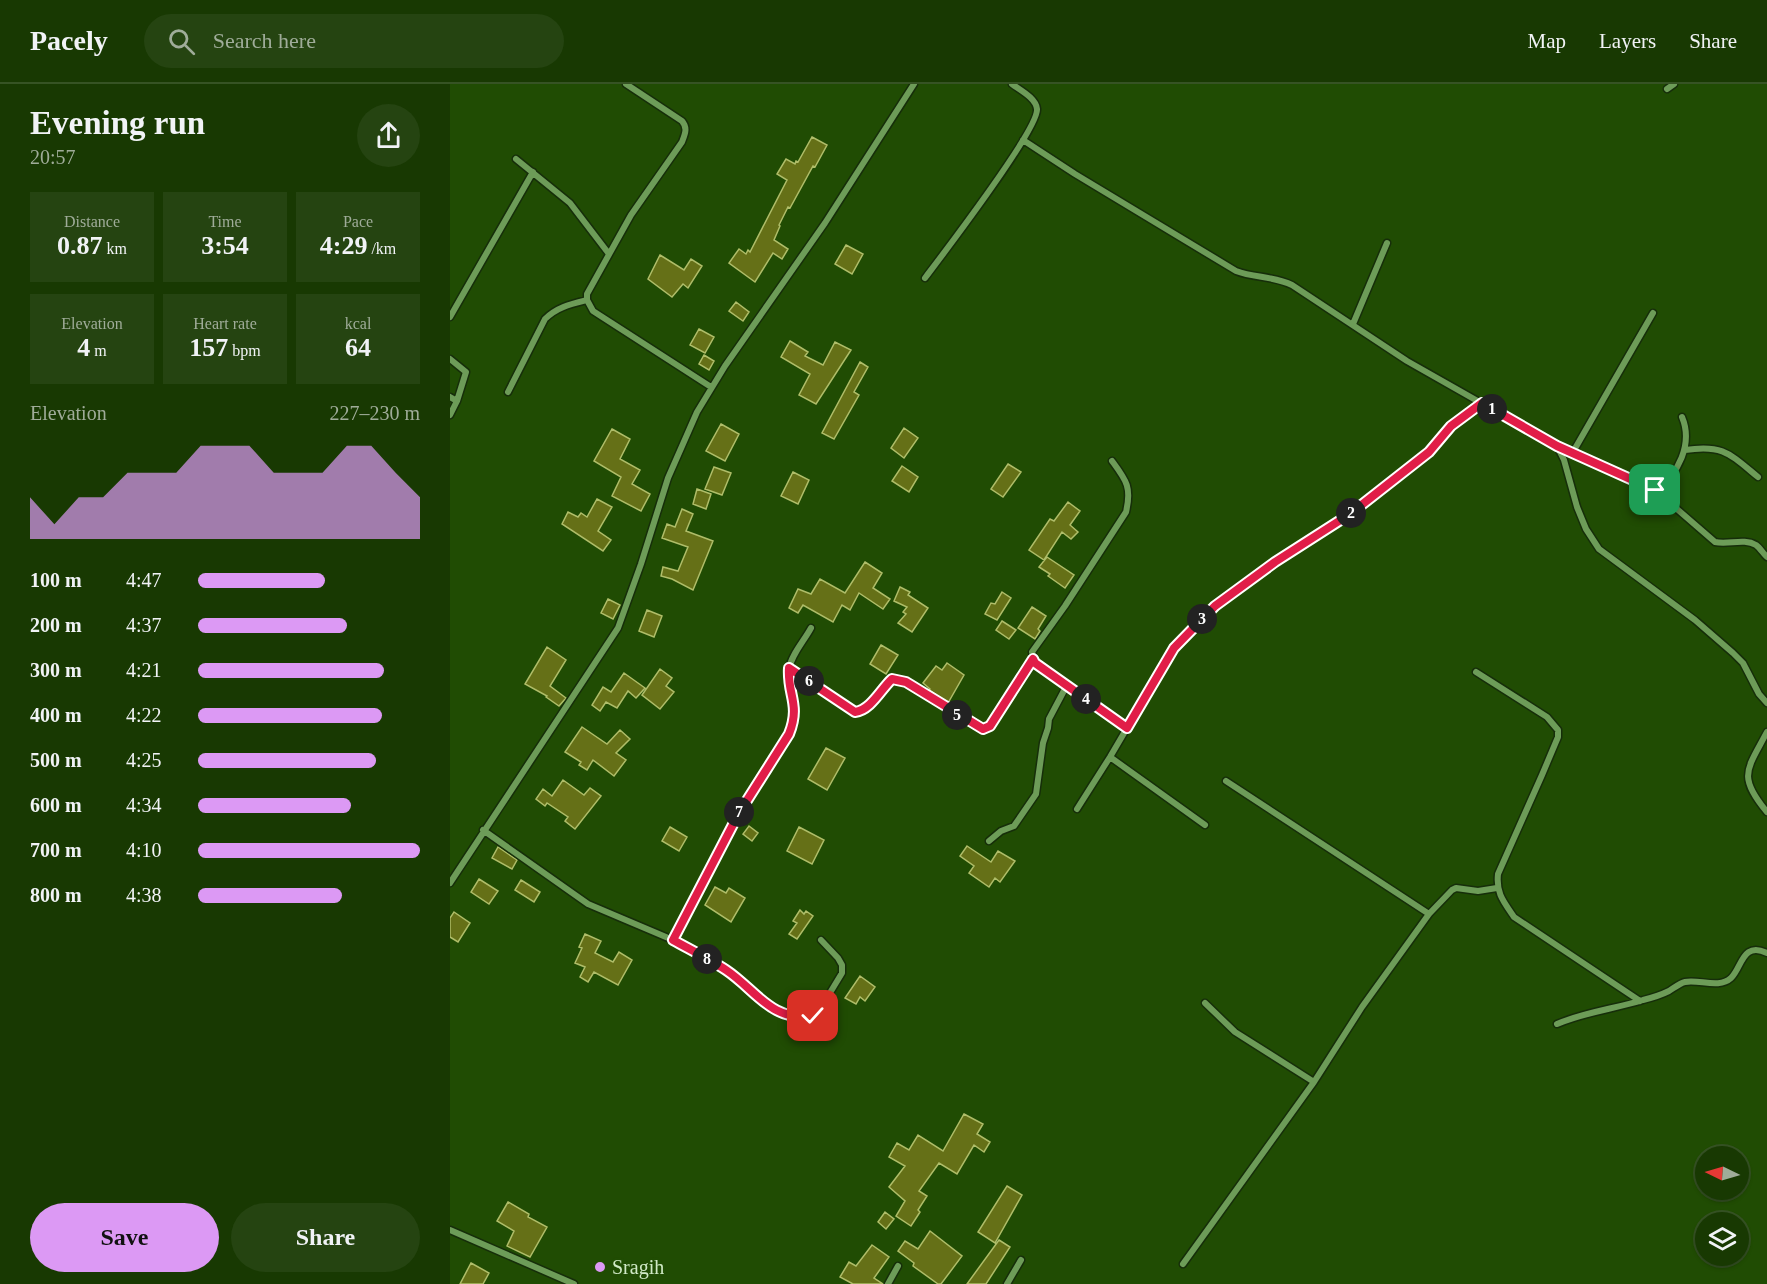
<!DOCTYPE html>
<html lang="en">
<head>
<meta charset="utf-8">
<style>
  body { margin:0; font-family:Georgia,serif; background:#254411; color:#f1f3f6; height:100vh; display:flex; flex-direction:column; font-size:22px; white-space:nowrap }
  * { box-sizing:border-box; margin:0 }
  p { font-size:20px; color:#9fac99 }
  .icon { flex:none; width:33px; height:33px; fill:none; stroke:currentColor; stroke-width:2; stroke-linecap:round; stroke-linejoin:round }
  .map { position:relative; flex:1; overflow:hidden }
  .side { display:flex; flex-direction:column; background:#183902; width:450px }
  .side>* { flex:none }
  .needle { width:39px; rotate:275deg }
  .tools { position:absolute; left:1245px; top:1062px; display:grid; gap:12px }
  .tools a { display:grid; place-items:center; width:54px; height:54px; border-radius:50%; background:#183902; box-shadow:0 2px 4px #0004,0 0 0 2px #365324; font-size:30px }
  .pin { position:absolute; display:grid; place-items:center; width:51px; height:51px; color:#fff; margin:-26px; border-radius:12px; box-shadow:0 3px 9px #0006 }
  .km { position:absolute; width:30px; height:30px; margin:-15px; border-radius:50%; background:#222; color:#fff; font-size:16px; line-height:30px; text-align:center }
  .round { display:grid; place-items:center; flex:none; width:63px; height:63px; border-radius:32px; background:#254411 }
  .overview { display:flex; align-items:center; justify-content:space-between; height:102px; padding:0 30px }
  h1 { font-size:33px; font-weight:700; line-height:45px }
  .stats { display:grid; grid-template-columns:repeat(3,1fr); gap:9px; height:102px; padding:6px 30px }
  .stats div { display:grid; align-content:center; border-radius:0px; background:#254411; text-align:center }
  .stats b { font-size:26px; font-weight:700 }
  .stats small { font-size:16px; font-weight:400 }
  .stats p { font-size:16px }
  .chart { height:168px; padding:12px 30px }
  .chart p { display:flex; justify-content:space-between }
  .chart svg { width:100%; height:108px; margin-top:6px; fill:#dc99f4; opacity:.7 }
  .action { display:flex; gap:12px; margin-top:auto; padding:12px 30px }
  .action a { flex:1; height:69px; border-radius:36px; background:#dc99f4; color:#111; font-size:24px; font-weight:700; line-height:69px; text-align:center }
  .action a+a { background:#254411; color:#f1f3f6 }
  ul { padding:0 30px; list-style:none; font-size:20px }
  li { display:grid; grid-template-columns:96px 72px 1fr; align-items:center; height:45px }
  li i { height:15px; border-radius:8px; background:#dc99f4 }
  header { display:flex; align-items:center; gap:36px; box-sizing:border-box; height:84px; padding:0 30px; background:#183902; border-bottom:2px solid #365324 }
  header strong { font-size:28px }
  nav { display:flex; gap:33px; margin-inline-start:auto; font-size:21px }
  .search { width:420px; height:54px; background:#254411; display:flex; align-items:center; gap:15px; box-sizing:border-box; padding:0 21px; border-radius:33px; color:#9fac99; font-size:22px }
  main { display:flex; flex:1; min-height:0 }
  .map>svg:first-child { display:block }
</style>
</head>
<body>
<header>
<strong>Pacely</strong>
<div class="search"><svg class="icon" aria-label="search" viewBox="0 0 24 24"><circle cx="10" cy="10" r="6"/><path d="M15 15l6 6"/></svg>Search here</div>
<nav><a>Map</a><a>Layers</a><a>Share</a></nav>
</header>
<main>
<section class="side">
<div class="overview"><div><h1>Evening run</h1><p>20:57</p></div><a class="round"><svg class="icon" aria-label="share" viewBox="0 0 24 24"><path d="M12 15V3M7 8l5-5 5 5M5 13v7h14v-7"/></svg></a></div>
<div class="stats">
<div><p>Distance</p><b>0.87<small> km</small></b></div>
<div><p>Time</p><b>3:54</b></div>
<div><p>Pace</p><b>4:29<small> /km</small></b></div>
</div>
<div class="stats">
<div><p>Elevation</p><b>4<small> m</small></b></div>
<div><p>Heart rate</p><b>157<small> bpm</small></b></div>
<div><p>kcal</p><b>64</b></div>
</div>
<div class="chart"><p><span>Elevation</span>227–230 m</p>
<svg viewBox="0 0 160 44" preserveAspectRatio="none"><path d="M0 44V27L10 38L20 27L30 27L40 17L50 17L60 17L70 6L80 6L90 6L100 17L110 17L120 17L130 6L140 6L150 17L160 27V44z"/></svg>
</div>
<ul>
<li><b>100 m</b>4:47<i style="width:57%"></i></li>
<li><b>200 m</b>4:37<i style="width:67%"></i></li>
<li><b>300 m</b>4:21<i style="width:84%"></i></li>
<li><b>400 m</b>4:22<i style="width:83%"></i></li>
<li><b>500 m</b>4:25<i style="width:80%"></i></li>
<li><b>600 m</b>4:34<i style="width:69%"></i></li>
<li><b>700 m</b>4:10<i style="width:100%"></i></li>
<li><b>800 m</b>4:38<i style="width:65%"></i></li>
</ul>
<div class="action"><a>Save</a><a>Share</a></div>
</section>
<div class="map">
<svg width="1317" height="1200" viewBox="0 0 1317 1200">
  <rect width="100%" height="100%" fill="#204c03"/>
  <path fill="#657017" stroke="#afbd69" stroke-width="1.5" d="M 362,53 L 377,61 L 365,83 L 363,82 L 340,124 L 338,123 L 329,141 L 330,142 L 324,156 L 338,165 L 332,175 L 323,169 L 305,198 L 279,179 L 289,165 L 296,170 L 298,166 L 300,168 L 337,96 L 327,90 L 336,75 L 345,80 L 346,77 L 348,78 Z
    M 396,161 L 413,170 L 402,190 L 385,180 Z
    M 210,171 L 234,186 L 241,175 L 252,182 L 238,204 L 233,200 L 222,213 L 198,195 Z
    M 286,218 L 299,228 L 293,237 L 279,227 Z
    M 249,245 L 264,253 L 255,269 L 240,261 Z
    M 340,257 L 358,268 L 355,272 L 373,281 L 385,258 L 401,266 L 366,320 L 349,311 L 360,290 L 331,273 Z
    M 254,271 L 264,277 L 259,286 L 249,280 Z
    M 410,278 L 418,283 L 404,308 L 409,311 L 384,355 L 372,349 Z
    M 271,340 L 289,350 L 275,377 L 256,367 Z
    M 454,344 L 468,354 L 454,374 L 441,364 Z
    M 162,345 L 180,355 L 170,375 L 190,386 L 182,400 L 200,410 L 191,427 L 162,412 L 171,393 L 144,377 Z
    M 558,380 L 571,388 L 553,413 L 541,405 Z
    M 452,382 L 468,393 L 459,408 L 442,397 Z
    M 264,383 L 281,389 L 272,411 L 255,405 Z
    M 343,388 L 359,396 L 348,420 L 331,412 Z
    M 247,405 L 261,410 L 256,425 L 243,420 Z
    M 147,415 L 162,423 L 148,447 L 161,456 L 153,467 L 112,440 L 118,428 L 128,433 L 131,429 L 137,433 Z
    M 618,418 L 630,427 L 620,441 L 628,448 L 621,455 L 612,448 L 594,476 L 579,466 L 600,435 L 604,437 Z
    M 232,425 L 243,430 L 236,447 L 263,457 L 243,506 L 222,495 L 211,492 L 213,483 L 228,487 L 238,463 L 212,454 L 217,440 L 225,443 Z
    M 597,473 L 624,491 L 615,504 L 598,492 L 600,490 L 589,483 Z
    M 415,478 L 432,489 L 423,504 L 440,515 L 433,525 L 409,509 L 400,526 L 392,521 L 383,538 L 353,521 L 348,529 L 339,524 L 348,505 L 361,510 L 370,495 L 395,509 Z
    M 450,503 L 460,508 L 458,511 L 478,524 L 462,548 L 448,539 L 456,530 L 453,528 L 457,523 L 444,517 Z
    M 552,508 L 561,514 L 547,536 L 535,530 L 541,519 L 545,520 Z
    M 158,515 L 170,521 L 163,535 L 151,529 Z
    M 582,523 L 596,532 L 588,545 L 590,547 L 585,555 L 568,544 Z
    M 197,526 L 212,532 L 204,553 L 189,547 Z
    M 552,537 L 566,546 L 559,555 L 546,546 Z
    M 431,561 L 448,571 L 436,590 L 420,580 Z
    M 97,563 L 116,576 L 100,602 L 116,614 L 109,622 L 96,613 L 97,612 L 75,600 Z
    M 497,579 L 514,591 L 498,619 L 479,606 L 480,605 L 473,599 L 486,582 L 492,586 Z
    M 210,585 L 222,594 L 216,602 L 224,608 L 210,625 L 192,611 Z
    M 174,589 L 195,604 L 186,614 L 178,607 L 167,624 L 156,618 L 150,627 L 142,621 L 153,603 L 161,608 Z
    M 132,643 L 157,660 L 170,646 L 180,655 L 166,669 L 176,676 L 164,692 L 143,676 L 137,686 L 129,681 L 131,678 L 115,668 Z
    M 376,664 L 395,674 L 377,706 L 358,695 Z
    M 113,696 L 134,711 L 140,704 L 151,712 L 125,745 L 115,737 L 118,733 L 97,719 L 95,722 L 86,715 L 93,705 L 102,712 Z
    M 299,742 L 308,749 L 302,757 L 293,750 Z
    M 220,743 L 237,753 L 229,767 L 212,757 Z
    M 349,743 L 374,756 L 362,780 L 337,767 Z
    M 517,762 L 541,778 L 548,767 L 565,777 L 550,798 L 545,794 L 539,803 L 519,789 L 524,782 L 510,772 Z
    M 48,763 L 67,776 L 62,785 L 42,774 Z
    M 29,795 L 48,807 L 39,820 L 21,808 Z
    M 71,796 L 90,808 L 84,818 L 65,806 Z
    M 265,803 L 276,809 L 279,804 L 295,814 L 281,838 L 255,821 Z
    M 350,826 L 354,830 L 356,827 L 363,832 L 347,855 L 339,850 L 347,839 L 343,837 Z
    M 4,828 L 20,839 L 8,858 L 0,853 L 0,834 Z
    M 135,850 L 151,857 L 145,869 L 163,878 L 169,868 L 182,876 L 168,901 L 144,888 L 138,898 L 130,893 L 135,883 L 125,879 L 132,864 L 129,863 Z
    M 410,892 L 425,903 L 415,917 L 410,913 L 406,920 L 395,914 Z
    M 514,1030 L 533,1040 L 527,1050 L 540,1058 L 534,1068 L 524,1061 L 507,1090 L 489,1079 L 469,1107 L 477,1112 L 468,1126 L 470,1128 L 461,1142 L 446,1132 L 455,1117 L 439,1103 L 455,1082 L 439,1073 L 447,1059 L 459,1066 L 468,1051 L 493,1067 Z
    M 557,1102 L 572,1111 L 545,1159 L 528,1148 Z
    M 58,1118 L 79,1130 L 78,1133 L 97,1143 L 80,1173 L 57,1162 L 64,1147 L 47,1137 Z
    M 435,1128 L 444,1135 L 436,1145 L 428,1138 Z
    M 480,1147 L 512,1172 L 491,1200 L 488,1200 L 463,1182 L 464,1179 L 448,1167 L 455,1157 L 468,1165 Z
    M 549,1156 L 560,1163 L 536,1200 L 517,1200 Z
    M 422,1161 L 439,1173 L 424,1194 L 433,1200 L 403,1200 L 390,1193 L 399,1178 L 406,1182 Z
    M 21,1179 L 39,1189 L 33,1200 L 10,1200 Z"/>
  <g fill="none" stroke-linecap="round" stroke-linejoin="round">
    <defs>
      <path id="street" d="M 176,0 L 232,37 C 238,44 235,50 232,58 L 181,131 L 137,210 L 137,216 L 143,227 L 261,303
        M 1217,5 L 1224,0
        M 573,56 L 625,90 L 786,187 C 804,194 824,192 842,201 L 957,277 L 1107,362 L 1114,376 L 1127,423 L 1136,445 L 1149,465 L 1245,536 L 1283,569 L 1293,579 L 1309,610 L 1317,619
        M 66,75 L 120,119 L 159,170
        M 475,194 C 493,170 589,45 587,25 C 586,14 570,6 562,0
        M 0,233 L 83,88
        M 903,240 L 937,159
        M 0,275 L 16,288 L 7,317 L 0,313
        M 58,308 L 95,235 C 107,223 121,220 137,216
        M 0,331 L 7,317
        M 1107,362 L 1205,406 C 1229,391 1243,359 1232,333
        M 1235,366 C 1273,360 1280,370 1308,393
        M 1123,368 L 1203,229
        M 662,377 C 676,396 682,403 676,428 L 615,522 L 582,568 L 585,579 L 677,644
        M 1205,406 L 1265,458 C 1278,461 1294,454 1306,461 C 1310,464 1313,469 1317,473
        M 339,584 L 405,628 C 421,626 431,605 442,595 L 449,595 L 533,646 L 540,642 L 583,575
        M 1026,588 L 1097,633 L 1108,646 L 1108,653 L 1092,691 L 1048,790 C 1046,809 1053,817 1064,833 L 1190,917
        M 1317,648 C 1297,686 1287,692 1317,728
        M 660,673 L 755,741
        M 776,697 L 979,830
        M 627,725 L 660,673 L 724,564 L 765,522 L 825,478 L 900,430 L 979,368 L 1001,342 L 1032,319
        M 33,746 L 138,820 L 223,856 L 277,886 L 316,920 L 336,932 L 349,934 L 363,932 L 372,922 L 392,889 L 392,881 L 388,874 L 371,856
        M 539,757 L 551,747 L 564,742 L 586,710 L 593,659 L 598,644 L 599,635 L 617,601
        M 0,799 L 168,544 L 191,480 L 218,394 L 247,328 L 275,282 L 375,139 L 464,0
        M 223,856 L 289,729 L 339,649 C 351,619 335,610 339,585 C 341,571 354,557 361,544
        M 755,919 L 785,948 L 864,998
        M 1107,940 C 1135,928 1164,925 1193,916 C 1201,914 1211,911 1219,907 C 1224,904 1230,899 1235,898 C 1249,895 1269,905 1281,894 C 1292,884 1292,857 1317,869
        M 0,1146 L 124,1200
        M 733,1180 L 864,998 L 912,923 L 979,830 L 1002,806 L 1006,804 L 1028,807 L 1047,804
        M 438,1200 L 448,1182
        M 557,1200 L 571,1176"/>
    </defs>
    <use href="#street" stroke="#162e0a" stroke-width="9"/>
    <use href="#street" stroke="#6d9c58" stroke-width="6"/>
  </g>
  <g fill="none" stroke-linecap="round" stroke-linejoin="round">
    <defs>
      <path id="route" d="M 363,932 C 321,938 306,906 276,886 C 259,875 241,866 223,856 L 289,729 L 339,650 C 351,620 337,611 339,584 L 405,628 C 421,626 431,605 442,595 L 456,598 L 533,645 L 540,642 L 583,575 L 585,579 L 677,644 L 724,564 L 765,522 L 825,478 L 900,430 L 979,368 L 1001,342 L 1032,319 L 1107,362 L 1205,406"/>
    </defs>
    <use href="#route" stroke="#fff" stroke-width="12"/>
    <use href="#route" stroke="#e11d48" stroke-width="8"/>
  </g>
  <circle fill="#dc99f4" stroke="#204c03" stroke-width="2" cx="150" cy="1183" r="6"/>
  <g text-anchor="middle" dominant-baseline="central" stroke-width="5" stroke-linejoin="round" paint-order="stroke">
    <g font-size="20" fill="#d0e9c6" stroke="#204c03" text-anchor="start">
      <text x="162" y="1183">Sragih</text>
    </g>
  </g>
</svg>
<div class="tools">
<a><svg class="needle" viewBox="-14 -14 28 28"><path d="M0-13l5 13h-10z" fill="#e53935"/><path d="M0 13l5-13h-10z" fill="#9fac99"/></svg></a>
<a><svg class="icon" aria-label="layers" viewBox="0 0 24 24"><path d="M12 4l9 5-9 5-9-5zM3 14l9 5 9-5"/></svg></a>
</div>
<div class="pin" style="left:1205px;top:406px;background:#1e9e55"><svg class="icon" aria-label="arrive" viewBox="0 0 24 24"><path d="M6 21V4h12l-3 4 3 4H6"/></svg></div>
<div class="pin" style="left:363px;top:932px;background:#d93025"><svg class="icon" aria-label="check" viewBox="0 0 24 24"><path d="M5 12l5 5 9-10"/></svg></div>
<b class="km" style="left:1042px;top:325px">1</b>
<b class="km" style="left:901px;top:429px">2</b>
<b class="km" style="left:752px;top:535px">3</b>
<b class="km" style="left:636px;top:615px">4</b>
<b class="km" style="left:507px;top:631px">5</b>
<b class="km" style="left:359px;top:597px">6</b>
<b class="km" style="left:289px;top:728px">7</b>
<b class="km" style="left:257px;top:875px">8</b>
</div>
</main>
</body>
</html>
